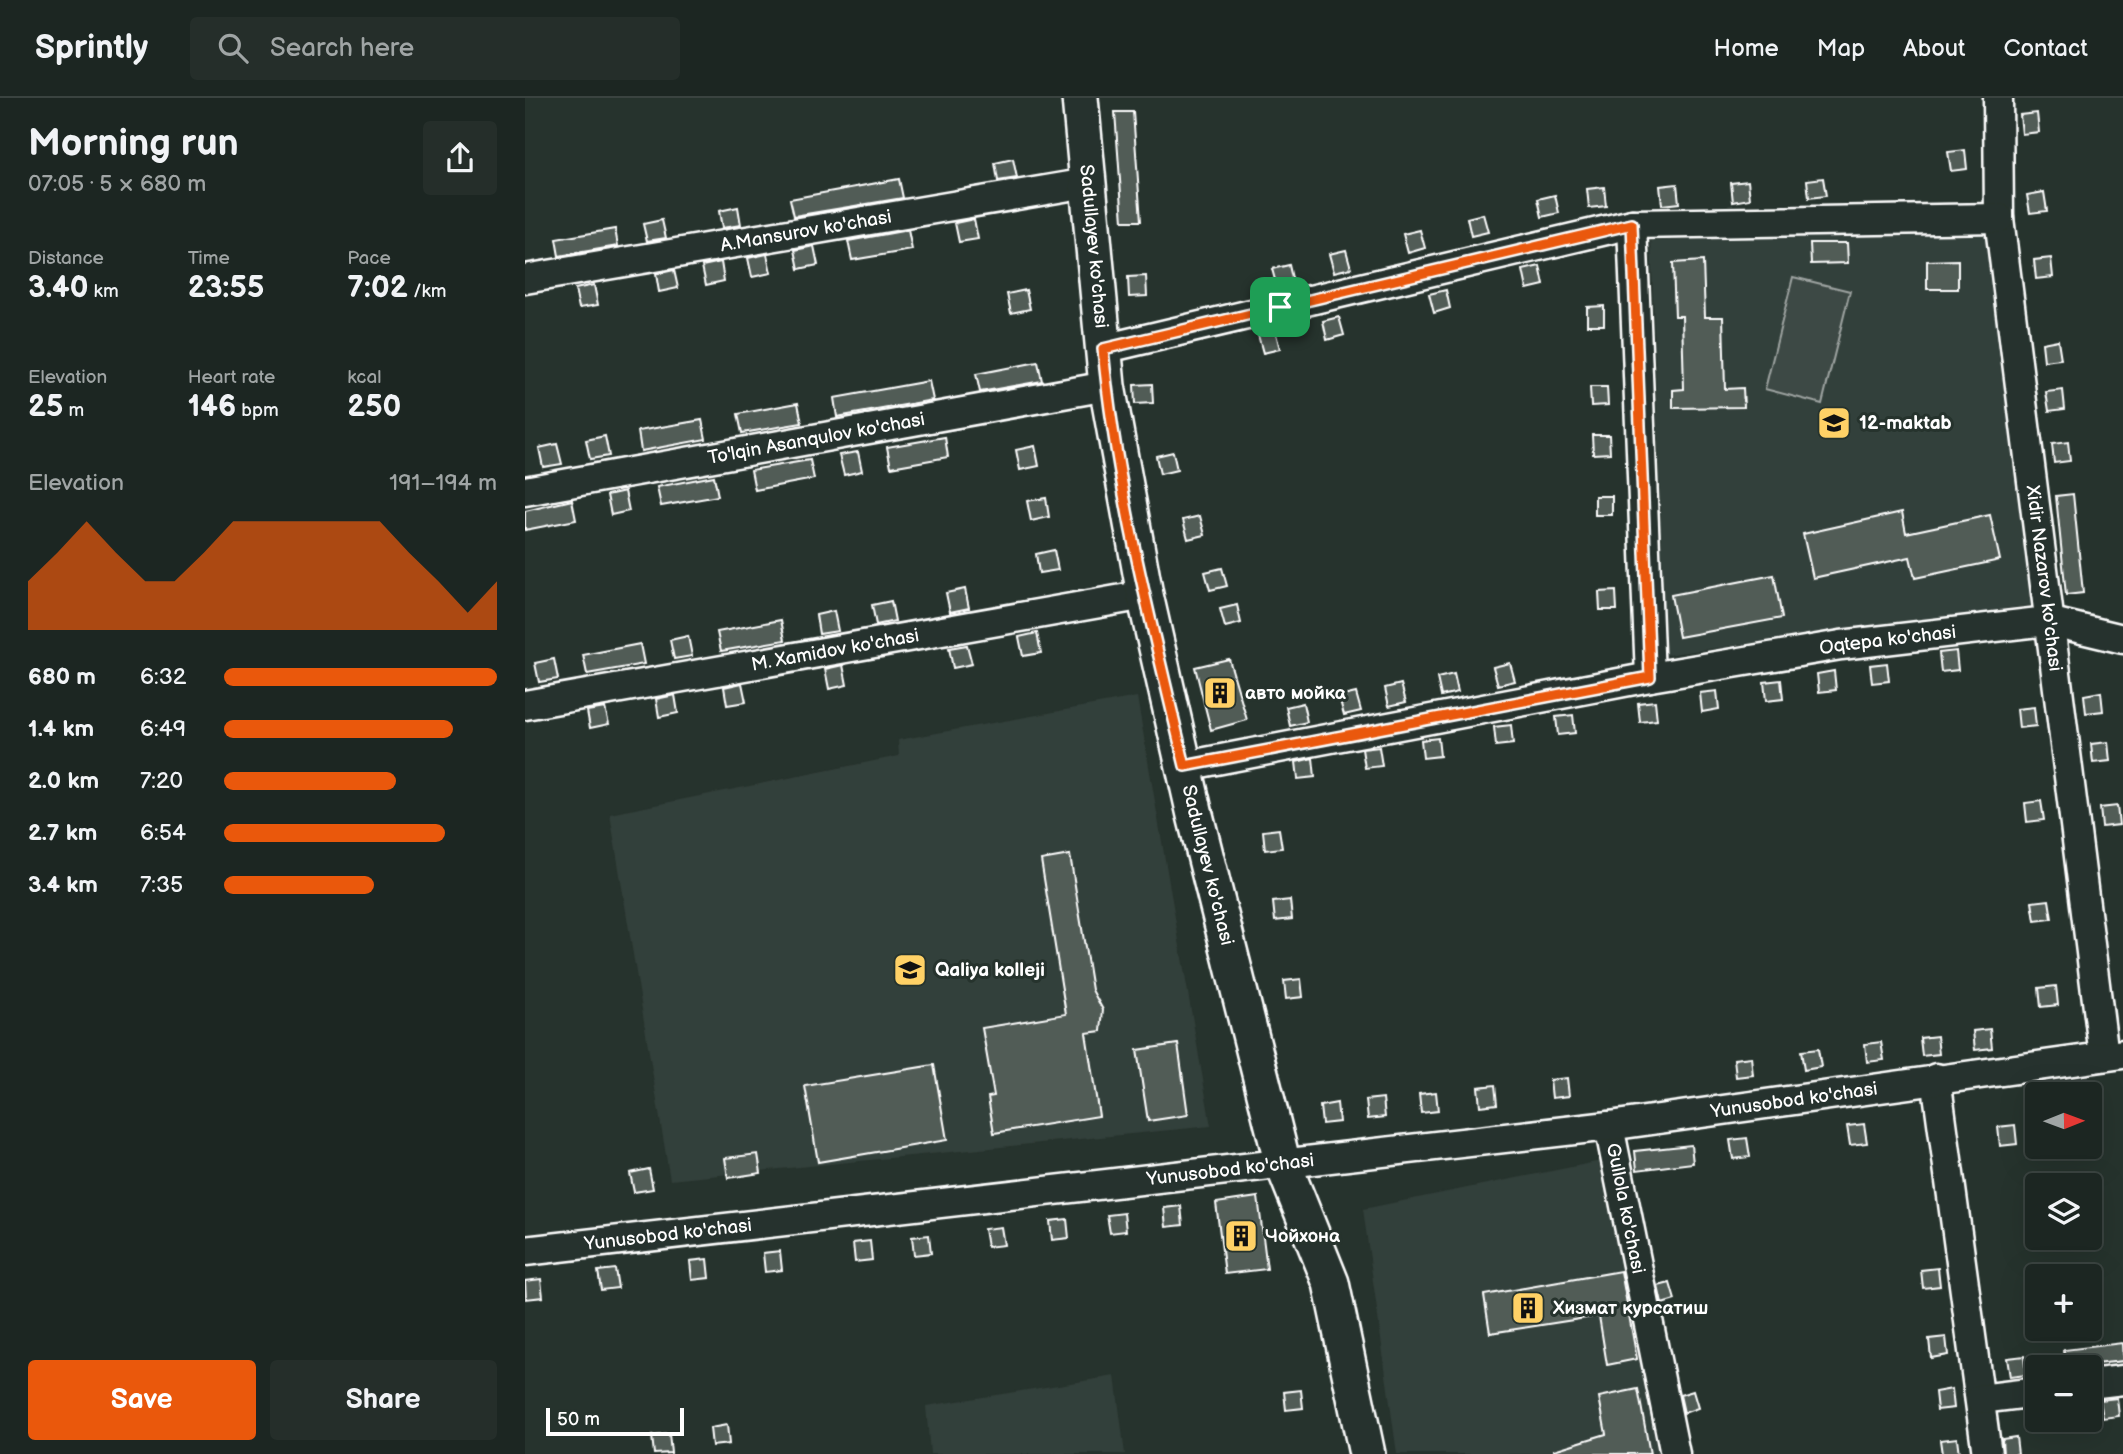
<!DOCTYPE html>
<html lang="en">
<head>
<meta charset="utf-8">
<style>
  body { margin:0; font-family:"Balsamiq Sans",sans-serif; background:#252e2a; color:#f1f3f6; height:100vh; display:flex; flex-direction:column; font-size:26px; white-space:nowrap }
  * { box-sizing:border-box; margin:0 }
  p { font-size:23px; color:#a0a5a5 }
  .icon { flex:none; width:38px; height:38px; fill:none; stroke:currentColor; stroke-width:2; stroke-linecap:round; stroke-linejoin:round }
  .map { position:relative; flex:1; overflow:hidden }
  .sheet { display:flex; flex-direction:column; background:#1c2622; width:525px }
  .sheet>* { flex:none }
  .needle { width:46px; rotate:89deg }
  .controls { position:absolute; left:1500px; top:984px; display:grid; gap:14px }
  .controls a { display:grid; place-items:center; width:77px; height:77px; border-radius:7px; background:#1c2622; box-shadow:0 7px 28px #0002,0 0 0 2px #3a4340; font-size:35px }
  .scale { position:absolute; left:21px; bottom:18px; width:138px; box-sizing:border-box; padding-left:7px; border:4px solid #fff; border-top:0; font-size:19px; line-height:24px; white-space:nowrap; color:#fff; -webkit-text-stroke:5px #26332d; paint-order:stroke }
  .pin { position:absolute; display:grid; place-items:center; width:60px; height:60px; color:#fff; margin:-30px; border-radius:14px; box-shadow:0 4px 10px #0006 }
  .round { display:grid; place-items:center; flex:none; width:74px; height:74px; border-radius:7px; background:#252e2a }
  .headline { display:flex; align-items:center; justify-content:space-between; height:119px; padding:0 28px }
  h1 { font-size:38px; font-weight:600; line-height:52px }
  .figures { display:grid; grid-template-columns:repeat(3,1fr); gap:10px; height:119px; padding:7px 28px }
  .figures div { display:grid; align-content:center }
  .figures b { font-size:30px; font-weight:600 }
  .figures small { font-size:19px; font-weight:400 }
  .figures p { font-size:19px }
  .chart { height:196px; padding:14px 28px }
  .chart p { display:flex; justify-content:space-between }
  .chart svg { width:100%; height:126px; margin-top:7px; fill:#ea580c; opacity:.7 }
  .cta { display:flex; gap:14px; margin-top:auto; padding:14px 28px }
  .cta a { flex:1; height:80px; border-radius:7px; background:#ea580c; color:#fff; font-size:28px; font-weight:600; line-height:80px; text-align:center }
  .cta a+a { background:#252e2a; color:#f1f3f6 }
  ul { padding:0 28px; list-style:none; font-size:23px }
  li { display:grid; grid-template-columns:112px 84px 1fr; align-items:center; height:52px }
  li i { height:18px; border-radius:9px; background:#ea580c }
  header { display:flex; align-items:center; gap:42px; box-sizing:border-box; height:98px; padding:0 35px; background:#1c2622; border-bottom:2px solid #3a4340 }
  header strong { font-size:33px }
  nav { display:flex; gap:38px; margin-inline-start:auto; font-size:24px }
  .search { width:490px; height:63px; background:#252e2a; display:flex; align-items:center; gap:18px; box-sizing:border-box; padding:0 24px; border-radius:7px; color:#a0a5a5; font-size:26px }
  main { display:flex; flex:1; min-height:0 }
  .map>svg:first-child { display:block }
</style>
</head>
<body>
<header>
<strong>Sprintly</strong>
<div class="search"><svg class="icon" aria-label="search" viewBox="0 0 24 24"><circle cx="10" cy="10" r="6"/><path d="M15 15l6 6"/></svg>Search here</div>
<nav><a>Home</a><a>Map</a><a>About</a><a>Contact</a></nav>
</header>
<main>
<section class="sheet">
<div class="headline"><div><h1>Morning run</h1><p>07:05 · 5 × 680 m</p></div><a class="round"><svg class="icon" aria-label="share" viewBox="0 0 24 24"><path d="M12 15V3M7 8l5-5 5 5M5 13v7h14v-7"/></svg></a></div>
<div class="figures">
<div><p>Distance</p><b>3.40<small> km</small></b></div>
<div><p>Time</p><b>23:55</b></div>
<div><p>Pace</p><b>7:02<small> /km</small></b></div>
</div>
<div class="figures">
<div><p>Elevation</p><b>25<small> m</small></b></div>
<div><p>Heart rate</p><b>146<small> bpm</small></b></div>
<div><p>kcal</p><b>250</b></div>
</div>
<div class="chart"><p><span>Elevation</span>191–194 m</p>
<svg viewBox="0 0 160 44" preserveAspectRatio="none"><path d="M0 44V27L10 17L20 6L30 17L40 27L50 27L60 17L70 6L80 6L90 6L100 6L110 6L120 6L130 17L140 27L150 38L160 27V44z"/></svg>
</div>
<ul>
<li><b>680 m</b>6:32<i style="width:100%"></i></li>
<li><b>1.4 km</b>6:49<i style="width:84%"></i></li>
<li><b>2.0 km</b>7:20<i style="width:63%"></i></li>
<li><b>2.7 km</b>6:54<i style="width:81%"></i></li>
<li><b>3.4 km</b>7:35<i style="width:55%"></i></li>
</ul>
<div class="cta"><a>Save</a><a>Share</a></div>
</section>
<div class="map">
<svg width="1598" height="1356" viewBox="0 0 1598 1356">
  <rect width="100%" height="100%" fill="#26332d"/>
  <filter id="ink" filterUnits="userSpaceOnUse"><feTurbulence type="fractalNoise" baseFrequency=".0143" numOctaves="2"/><feDisplacementMap in="SourceGraphic" scale="14" xChannelSelector="R" yChannelSelector="G"/><feConvolveMatrix kernelMatrix="1 2 1 2 8 2 1 2 1" color-interpolation-filters="sRGB"/></filter>
  <g filter="url(#ink)">
    <path fill="#333f3a" d="M 1464,132 L 1509,507 L 1140,557 L 1126,143 Z
      M 612,599 L 686,1028 L 145,1082 L 85,716 L 374,658 L 373,642 Z
      M 1076,1063 L 1137,1356 L 872,1356 L 838,1111 Z
      M 590,1278 L 600,1356 L 405,1356 L 401,1308 Z"/>
    <path fill="#3e4944" stroke="#9ea4a2" stroke-width="2" d="M 1268,179 L 1325,193 L 1297,306 L 1240,291 Z"/>
    <path fill="#515c57" stroke="#fff" stroke-width="2" d="M 590,14 L 608,14 L 616,123 L 598,123 Z
      M 1512,15 L 1514,34 L 1497,36 L 1495,17 Z
      M 1440,52 L 1442,71 L 1426,73 L 1423,54 Z
      M 488,61 L 492,80 L 473,83 L 470,65 Z
      M 1298,80 L 1301,98 L 1284,100 L 1282,82 Z
      M 374,81 L 378,100 L 269,118 L 265,101 Z
      M 1223,83 L 1225,101 L 1208,104 L 1206,85 Z
      M 1152,86 L 1154,105 L 1137,107 L 1135,88 Z
      M 1079,89 L 1081,108 L 1064,110 L 1062,91 Z
      M 1519,94 L 1522,113 L 1505,115 L 1502,97 Z
      M 1030,97 L 1034,115 L 1017,119 L 1013,101 Z
      M 213,109 L 216,127 L 197,130 L 194,113 Z
      M 958,116 L 963,134 L 946,138 L 942,120 Z
      M 449,121 L 453,141 L 434,144 L 430,125 Z
      M 137,122 L 141,140 L 122,143 L 118,126 Z
      M 90,131 L 93,148 L 34,158 L 31,141 Z
      M 383,132 L 387,152 L 327,162 L 323,143 Z
      M 895,132 L 900,150 L 883,155 L 878,136 Z
      M 1285,145 L 1322,145 L 1323,165 L 1286,166 Z
      M 289,148 L 293,167 L 274,171 L 270,152 Z
      M 821,152 L 826,170 L 809,174 L 804,156 Z
      M 242,156 L 246,175 L 227,179 L 223,160 Z
      M 1526,160 L 1528,179 L 1511,181 L 1509,162 Z
      M 1433,162 L 1433,191 L 1402,191 L 1402,163 Z
      M 1178,163 L 1180,219 L 1198,219 L 1200,291 L 1218,290 L 1219,309 L 1148,310 L 1148,292 L 1159,291 L 1157,218 L 1150,218 L 1148,165 Z
      M 196,164 L 199,183 L 181,187 L 177,168 Z
      M 764,167 L 768,185 L 752,189 L 747,171 Z
      M 1015,168 L 1019,187 L 1002,191 L 998,172 Z
      M 149,172 L 153,190 L 134,194 L 131,176 Z
      M 621,178 L 622,198 L 604,199 L 603,179 Z
      M 69,187 L 73,207 L 54,210 L 50,191 Z
      M 501,192 L 505,211 L 486,215 L 482,196 Z
      M 921,192 L 925,210 L 909,215 L 904,196 Z
      M 1079,208 L 1079,227 L 1062,227 L 1062,209 Z
      M 814,219 L 819,237 L 802,242 L 798,223 Z
      M 750,232 L 755,251 L 738,255 L 733,237 Z
      M 1533,242 L 1536,261 L 1519,263 L 1517,245 Z
      M 513,264 L 517,283 L 455,294 L 451,276 Z
      M 404,283 L 408,302 L 312,319 L 309,300 Z
      M 627,286 L 628,305 L 610,306 L 609,287 Z
      M 1065,289 L 1082,289 L 1083,307 L 1066,308 Z
      M 1538,292 L 1540,311 L 1524,313 L 1521,294 Z
      M 273,305 L 277,325 L 217,335 L 213,316 Z
      M 177,322 L 181,341 L 116,353 L 113,333 Z
      M 1067,337 L 1084,337 L 1085,355 L 1068,356 Z
      M 80,338 L 84,358 L 65,361 L 61,342 Z
      M 420,339 L 423,359 L 366,369 L 362,349 Z
      M 1543,344 L 1545,363 L 1529,365 L 1527,346 Z
      M 32,346 L 37,366 L 18,369 L 14,350 Z
      M 510,348 L 514,368 L 495,372 L 491,352 Z
      M 333,354 L 337,373 L 319,377 L 314,357 Z
      M 648,354 L 652,372 L 635,376 L 631,358 Z
      M 285,362 L 289,381 L 230,392 L 226,372 Z
      M 189,378 L 193,398 L 136,408 L 132,389 Z
      M 100,393 L 104,413 L 86,417 L 82,397 Z
      M 1548,396 L 1558,495 L 1541,497 L 1531,398 Z
      M 1070,398 L 1087,398 L 1087,417 L 1070,417 Z
      M 521,400 L 524,419 L 506,423 L 502,403 Z
      M 47,402 L 51,422 L 0,432 L 0,413 Z
      M 1377,414 L 1381,435 L 1465,417 L 1475,462 L 1390,480 L 1385,459 L 1288,480 L 1278,436 Z
      M 675,418 L 680,437 L 663,441 L 658,422 Z
      M 529,452 L 533,472 L 514,475 L 511,456 Z
      M 697,470 L 702,488 L 685,492 L 680,474 Z
      M 1249,477 L 1257,520 L 1154,539 L 1146,497 Z
      M 440,491 L 444,510 L 425,514 L 421,495 Z
      M 1091,493 L 1092,512 L 1075,512 L 1074,494 Z
      M 366,503 L 370,523 L 351,527 L 347,507 Z
      M 712,507 L 716,525 L 700,529 L 695,511 Z
      M 309,513 L 313,533 L 294,536 L 291,517 Z
      M 256,522 L 260,542 L 196,553 L 192,534 Z
      M 512,535 L 516,555 L 498,558 L 494,539 Z
      M 163,538 L 167,558 L 149,561 L 145,542 Z
      M 115,546 L 119,566 L 62,576 L 58,557 Z
      M 442,547 L 447,566 L 428,570 L 424,550 Z
      M 1431,553 L 1433,572 L 1416,574 L 1414,555 Z
      M 29,561 L 33,581 L 14,584 L 10,565 Z
      M 704,561 L 722,622 L 686,632 L 670,569 Z
      M 985,565 L 990,583 L 973,587 L 968,569 Z
      M 1362,565 L 1364,583 L 1347,585 L 1345,567 Z
      M 318,567 L 322,587 L 304,591 L 300,571 Z
      M 1309,573 L 1311,592 L 1294,594 L 1292,576 Z
      M 929,576 L 933,594 L 916,598 L 912,580 Z
      M 1256,582 L 1258,601 L 1241,603 L 1239,584 Z
      M 217,585 L 221,604 L 202,607 L 199,589 Z
      M 876,586 L 881,604 L 864,608 L 860,590 Z
      M 1192,593 L 1194,611 L 1177,614 L 1175,595 Z
      M 1576,594 L 1578,613 L 1561,615 L 1559,597 Z
      M 831,595 L 836,613 L 819,617 L 814,599 Z
      M 150,597 L 153,615 L 134,619 L 131,601 Z
      M 1130,603 L 1132,622 L 1115,624 L 1113,605 Z
      M 778,605 L 782,624 L 765,628 L 761,609 Z
      M 1509,609 L 1511,628 L 1494,630 L 1492,611 Z
      M 80,610 L 84,626 L 65,630 L 62,613 Z
      M 1048,617 L 1050,635 L 1033,637 L 1031,619 Z
      M 986,627 L 988,646 L 971,648 L 969,629 Z
      M 913,640 L 915,658 L 898,660 L 896,642 Z
      M 1583,644 L 1585,663 L 1568,665 L 1566,646 Z
      M 854,649 L 857,668 L 840,670 L 837,651 Z
      M 788,660 L 790,679 L 773,681 L 771,664 Z
      M 1516,703 L 1519,722 L 1502,724 L 1500,705 Z
      M 1592,708 L 1594,727 L 1577,729 L 1575,710 Z
      M 754,731 L 757,750 L 740,752 L 738,733 Z
      M 545,757 L 567,892 L 578,912 L 576,933 L 561,935 L 574,1018 L 469,1035 L 463,999 L 469,998 L 457,930 L 541,916 L 516,762 Z
      M 765,802 L 767,821 L 750,823 L 748,804 Z
      M 1524,802 L 1527,821 L 1510,823 L 1507,804 Z
      M 776,881 L 778,899 L 761,901 L 759,883 Z
      M 1531,888 L 1533,907 L 1516,909 L 1514,890 Z
      M 1465,931 L 1467,950 L 1450,952 L 1448,933 Z
      M 1412,938 L 1414,956 L 1397,958 L 1395,940 Z
      M 1356,944 L 1359,962 L 1342,964 L 1340,946 Z
      M 653,946 L 663,1017 L 623,1023 L 612,952 Z
      M 1293,951 L 1296,969 L 1279,972 L 1276,953 Z
      M 1226,959 L 1228,977 L 1211,979 L 1209,961 Z
      M 409,967 L 422,1042 L 293,1064 L 280,988 Z
      M 1042,980 L 1044,998 L 1027,1000 L 1025,982 Z
      M 970,987 L 972,1006 L 955,1008 L 953,989 Z
      M 911,994 L 913,1013 L 896,1015 L 894,996 Z
      M 858,1000 L 860,1019 L 843,1021 L 841,1002 Z
      M 812,1005 L 814,1024 L 797,1026 L 795,1008 Z
      M 1339,1026 L 1342,1045 L 1325,1047 L 1322,1028 Z
      M 1490,1027 L 1492,1046 L 1475,1048 L 1473,1029 Z
      M 1222,1040 L 1225,1059 L 1208,1061 L 1205,1042 Z
      M 1166,1047 L 1168,1065 L 1112,1072 L 1110,1053 Z
      M 233,1056 L 236,1075 L 203,1080 L 200,1060 Z
      M 124,1071 L 128,1091 L 109,1094 L 105,1075 Z
      M 733,1099 L 742,1171 L 700,1176 L 691,1105 Z
      M 656,1108 L 658,1127 L 641,1129 L 639,1110 Z
      M 599,1115 L 601,1133 L 585,1135 L 582,1117 Z
      M 542,1121 L 544,1140 L 527,1142 L 525,1123 Z
      M 476,1129 L 479,1147 L 462,1149 L 459,1131 Z
      M 404,1137 L 406,1155 L 389,1157 L 387,1139 Z
      M 345,1143 L 347,1162 L 330,1164 L 328,1145 Z
      M 255,1153 L 257,1172 L 240,1174 L 238,1155 Z
      M 182,1161 L 184,1180 L 167,1182 L 165,1163 Z
      M 1413,1170 L 1415,1188 L 1398,1190 L 1396,1172 Z
      M 90,1171 L 93,1190 L 76,1192 L 73,1173 Z
      M 1096,1173 L 1112,1261 L 1082,1267 L 1074,1218 L 965,1235 L 959,1197 Z
      M 16,1181 L 18,1199 L 1,1201 L 0,1183 Z
      M 1145,1185 L 1150,1202 L 1137,1206 L 1133,1188 Z
      M 1421,1239 L 1423,1257 L 1406,1260 L 1404,1241 Z
      M 1597,1245 L 1598,1263 L 1541,1269 L 1539,1252 Z
      M 1499,1258 L 1501,1277 L 1485,1279 L 1482,1260 Z
      M 1113,1291 L 1125,1356 L 1030,1356 L 1029,1352 L 1081,1336 L 1074,1299 Z
      M 1427,1291 L 1429,1310 L 1412,1312 L 1410,1294 Z
      M 776,1292 L 778,1310 L 761,1312 L 759,1294 Z
      M 1168,1293 L 1173,1310 L 1159,1315 L 1155,1297 Z
      M 1592,1300 L 1594,1318 L 1578,1320 L 1575,1302 Z
      M 202,1327 L 204,1346 L 187,1348 L 185,1330 Z
      M 144,1336 L 146,1355 L 129,1356 L 127,1338 Z
      M 1491,1339 L 1493,1356 L 1478,1356 L 1477,1341 Z
      M 1432,1340 L 1434,1356 L 1417,1356 L 1415,1342 Z"/>
    <g fill="none" stroke-linecap="round" stroke-linejoin="round">
      <defs>
        <g id="minor">
          <path id="s1" d="M 1473,0 L 1474,120 L 1579,958"/>
          <path d="M 1107,126 L 1125,579"/>
          <path id="s2" d="M 0,181 L 562,85"/>
          <path d="M 578,251 L 1107,126 L 1474,120"/>
          <path id="s3" d="M 0,393 L 582,288"/>
          <path id="s4" d="M 0,607 L 620,497"/>
          <path id="s5" d="M 660,668 L 1125,579 L 1316,547 L 1523,523 L 1598,541"/>
          <path d="M 1411,980 L 1462,1356"/>
          <path id="s6" d="M 1084,1028 L 1150,1356"/>
          <path id="s7" d="M 0,1153 L 1084,1028 L 1598,956"/>
          <path d="M 1564,1286 L 1598,1282"/>
          <path d="M 1455,1301 L 1512,1294"/>
        </g>
        <g id="major">
          <path id="s8" d="M 555,0 L 582,288 L 620,497 L 670,717 L 757,1063 L 806,1185 L 842,1356"/>
        </g>
      </defs>
      <use href="#minor" stroke="#fff" stroke-width="33"/>
      <use href="#major" stroke="#fff" stroke-width="40"/>
      <use href="#minor" stroke="#26332d" stroke-width="28"/>
      <use href="#major" stroke="#26332d" stroke-width="35"/>
    </g>
  </g>
  <g fill="none" stroke-linecap="round" stroke-linejoin="round" filter="url(#ink)">
    <defs>
      <path id="route" d="M 1107,126 L 1125,579 L 660,668 C 628,533 591,390 578,251 Z"/>
    </defs>
    <use href="#route" stroke="#fff" stroke-width="14"/>
    <use href="#route" stroke="#ea580c" stroke-width="9"/>
  </g>
  <defs>
    <symbol id="school-square" viewBox="-11 -11 22 22"><rect x="-9" y="-9" width="18" height="18" rx="4" fill="#ffd166" stroke="#26332d"/><path d="M0-5L7-2L0 1L-7-2ZM-4 1L0 2.5L4 1V4Q0 6-4 4Z" fill="#111"/></symbol>
    <symbol id="building-square" viewBox="-11 -11 22 22"><rect x="-9" y="-9" width="18" height="18" rx="4" fill="#ffd166" stroke="#26332d"/><path d="M-4-6H4V6H1V3H-1V6H-4ZM-2.5-4.3h1.7v1.8h-1.7ZM.8-4.3h1.7v1.8H.8ZM-2.5-1h1.7V.8h-1.7ZM.8-1h1.7V.8H.8Z" fill="#111"/></symbol>
    <symbol id="university-square" viewBox="-11 -11 22 22"><rect x="-9" y="-9" width="18" height="18" rx="4" fill="#ffd166" stroke="#26332d"/><path d="M0-5L7-2L0 1L-7-2ZM-4 1L0 2.5L4 1V4Q0 6-4 4Z" fill="#111"/></symbol>
  </defs>
  <g fill-rule="evenodd">
    <use href="#school-square" x="1290" y="306" width="38" height="38"/>
    <use href="#building-square" x="676" y="576" width="38" height="38"/>
    <use href="#university-square" x="366" y="853" width="38" height="38"/>
    <use href="#building-square" x="697" y="1119" width="38" height="38"/>
    <use href="#building-square" x="984" y="1191" width="38" height="38"/>
  </g>
  <g text-anchor="middle" dominant-baseline="central" stroke-width="6" stroke-linejoin="round" paint-order="stroke">
    <g font-size="19" fill="#fff" stroke="#26332d">
      <text stroke="none"><textPath href="#s2" startOffset="285">A.Mansurov ko'chasi</textPath></text>
      <text stroke="none"><textPath href="#s8" startOffset="149">Sadullayev ko'chasi</textPath></text>
      <text stroke="none"><textPath href="#s3" startOffset="296">To'lqin Asanqulov ko'chasi</textPath></text>
      <text stroke="none"><textPath href="#s1" startOffset="483">Xidir Nazarov ko'chasi</textPath></text>
      <text stroke="none"><textPath href="#s5" startOffset="714">Oqtepa ko'chasi</textPath></text>
      <text stroke="none"><textPath href="#s4" startOffset="315">M. Xamidov ko'chasi</textPath></text>
      <text stroke="none"><textPath href="#s8" startOffset="779">Sadullayev ko'chasi</textPath></text>
      <text stroke="none"><textPath href="#s7" startOffset="1278">Yunusobod ko'chasi</textPath></text>
      <text stroke="none"><textPath href="#s7" startOffset="710">Yunusobod ko'chasi</textPath></text>
      <text stroke="none"><textPath href="#s6" startOffset="84">Gullola ko'chasi</textPath></text>
      <text stroke="none"><textPath href="#s7" startOffset="144">Yunusobod ko'chasi</textPath></text>
    </g>
    <g font-size="19" font-weight="bold" fill="#fff" stroke="#26332d" text-anchor="start">
      <text x="1334" y="325">12-maktab</text>
      <text x="720" y="595">авто мойка</text>
      <text x="410" y="872">Qaliya kolleji</text>
      <text x="740" y="1138">Чойхона</text>
      <text x="1028" y="1210">Хизмат курсатиш</text>
    </g>
  </g>
</svg>
<div class="controls">
<a><svg class="needle" viewBox="-14 -14 28 28"><path d="M0-13l5 13h-10z" fill="#e53935"/><path d="M0 13l5-13h-10z" fill="#a0a5a5"/></svg></a>
<a><svg class="icon" aria-label="layers" viewBox="0 0 24 24"><path d="M12 4l9 5-9 5-9-5zM3 14l9 5 9-5"/></svg></a>
<a>+</a>
<a>−</a>
</div>
<div class="scale">50 m</div>
<div class="pin" style="left:755px;top:209px;background:#1e9e55"><svg class="icon" aria-label="arrive" viewBox="0 0 24 24"><path d="M6 21V4h12l-3 4 3 4H6"/></svg></div>
</div>
</main>
</body>
</html>
